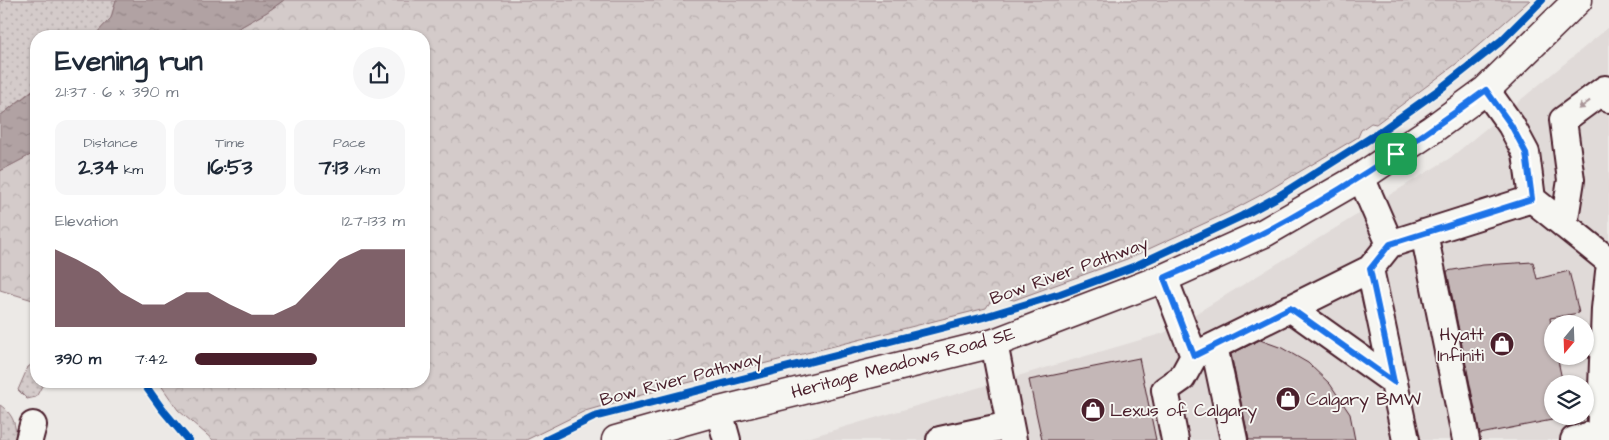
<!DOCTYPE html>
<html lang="en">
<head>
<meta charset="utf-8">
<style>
  body { margin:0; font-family:"Architects Daughter",sans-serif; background:#f6f6f7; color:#1f2937; height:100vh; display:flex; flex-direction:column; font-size:19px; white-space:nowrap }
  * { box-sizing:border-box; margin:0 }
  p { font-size:16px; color:#747a83 }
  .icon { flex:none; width:28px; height:28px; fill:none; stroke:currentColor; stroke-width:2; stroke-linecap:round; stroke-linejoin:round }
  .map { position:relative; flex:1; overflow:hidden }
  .panel { position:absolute; left:30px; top:30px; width:400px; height:358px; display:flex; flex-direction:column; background:#fff; border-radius:20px; box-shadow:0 1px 4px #0004 }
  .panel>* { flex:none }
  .needle { width:32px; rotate:199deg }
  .tools { position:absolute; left:1544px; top:315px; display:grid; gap:10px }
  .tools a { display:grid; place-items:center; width:50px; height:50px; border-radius:50%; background:#fff; box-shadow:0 1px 4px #0004; font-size:25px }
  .pin { position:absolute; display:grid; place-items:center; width:42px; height:42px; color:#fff; margin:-21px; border-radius:10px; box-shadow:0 2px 8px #0006 }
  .round { display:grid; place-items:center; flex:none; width:52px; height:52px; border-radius:26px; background:#f6f6f7 }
  .head { display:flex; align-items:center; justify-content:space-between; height:85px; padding:0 25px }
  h1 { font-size:28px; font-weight:800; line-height:38px }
  .figures { display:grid; grid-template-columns:repeat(3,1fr); gap:8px; height:85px; padding:5px 25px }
  .figures div { display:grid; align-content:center; border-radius:12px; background:#f6f6f7; text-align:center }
  .figures b { font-size:21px; font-weight:800 }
  .figures small { font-size:14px; font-weight:400 }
  .figures p { font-size:14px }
  .chart { height:140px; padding:10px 25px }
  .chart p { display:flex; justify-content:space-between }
  .chart svg { width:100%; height:90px; margin-top:5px; fill:#4a1f2b; opacity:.7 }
  ul { padding:0 25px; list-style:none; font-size:16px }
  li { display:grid; grid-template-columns:80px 60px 1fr; align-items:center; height:38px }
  li i { height:12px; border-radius:6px; background:#4a1f2b }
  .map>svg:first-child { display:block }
</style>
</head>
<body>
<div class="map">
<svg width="1609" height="440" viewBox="0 0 1609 440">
  <defs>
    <pattern id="grass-dots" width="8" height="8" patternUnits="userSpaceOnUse" patternTransform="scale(1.25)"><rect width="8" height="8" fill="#d4cbca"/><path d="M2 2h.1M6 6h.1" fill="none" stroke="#b8aeae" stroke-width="1.8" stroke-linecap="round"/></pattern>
    <pattern id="park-crowns" width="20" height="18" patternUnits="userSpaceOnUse" patternTransform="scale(1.25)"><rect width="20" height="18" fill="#d4cbca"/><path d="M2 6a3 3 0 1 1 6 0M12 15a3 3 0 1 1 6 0" fill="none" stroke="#b8aeae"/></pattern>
    <pattern id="water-ripples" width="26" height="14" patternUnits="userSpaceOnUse" patternTransform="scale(1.25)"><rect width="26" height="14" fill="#b1a2a3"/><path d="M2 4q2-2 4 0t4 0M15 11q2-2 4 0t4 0" fill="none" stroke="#928385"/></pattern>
  </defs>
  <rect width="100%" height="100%" fill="#ece9e6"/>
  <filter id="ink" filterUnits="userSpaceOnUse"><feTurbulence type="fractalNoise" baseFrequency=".02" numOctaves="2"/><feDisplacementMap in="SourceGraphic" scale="10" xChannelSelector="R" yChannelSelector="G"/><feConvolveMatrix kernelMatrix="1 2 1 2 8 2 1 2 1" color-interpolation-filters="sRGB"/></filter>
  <g filter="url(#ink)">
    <path fill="#e0dad8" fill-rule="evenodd" d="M 1609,27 L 1609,440 L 800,440 L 1164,333 L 1450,158 ZM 1552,324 L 1585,324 L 1585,356 L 1552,356 ZM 1552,384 L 1585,384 L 1585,416 L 1552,416 Z"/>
    <path fill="url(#grass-dots)" stroke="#8f757a" d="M 3,0 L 116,0 L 111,18 L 94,36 L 36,36 L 36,87 L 0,116 L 0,1 Z
      M 34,363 L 36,364 L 36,381 L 42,381 L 42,386 L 36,397 L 27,399 L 18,390 L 28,367 Z
      M 0,405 C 13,414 17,425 15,440 L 0,440 Z"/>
    <path fill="url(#park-crowns)" stroke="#8f757a" d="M 284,0 L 1530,0 L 1464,58 L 1376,124 L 1371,123 L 1361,130 L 1358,137 L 1259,196 L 1227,213 L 1127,259 L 1014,300 L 1006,298 L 990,302 L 986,308 L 659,390 L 585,411 L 526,440 L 213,440 L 178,410 L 158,381 L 424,381 L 424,36 L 225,36 L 267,12 Z
      M 36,152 L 36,301 L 0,290 L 0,171 Z"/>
    <path fill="url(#water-ripples)" stroke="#886e73" d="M 116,0 L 284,0 L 267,12 L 225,36 L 94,36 L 111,18 Z
      M 36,88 L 36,152 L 0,171 L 0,116 Z"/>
    <path fill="#c4b7b7" stroke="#4a1f2b" d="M 1533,262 L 1537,279 L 1569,271 L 1579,313 L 1550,318 L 1552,332 L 1552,356 L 1557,356 L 1563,384 L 1552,384 L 1552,420 L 1480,434 L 1447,271 L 1483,265 Z
      M 1260,340 L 1282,348 L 1308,363 L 1330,384 L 1350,414 L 1355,440 L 1249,440 L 1231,354 Z
      M 1139,358 L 1156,440 L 1042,440 L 1029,380 Z"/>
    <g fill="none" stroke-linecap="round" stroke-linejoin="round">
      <defs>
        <path id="minor" d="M 1361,177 L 1390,244
          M 1532,199 L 1609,261
          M 1564,225 L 1571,180 L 1563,120 L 1605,89 L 1609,99
          M 1424,233 L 1466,440
          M 1370,269 L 1406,440
          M 1164,278 L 1194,356 L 1370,269 L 1390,244 L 1532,199 L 1526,153 L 1511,125 L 1486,90
          M 1290,308 L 1394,382
          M 994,343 L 1013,440
          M 1214,346 L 1234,440
          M 719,411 L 727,440
          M 29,440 L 33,425
          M 940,440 L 1010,425
          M 1175,440 L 1165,390 L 1182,378 L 1194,356
          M 1574,440 L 1601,432
          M 1600,440 L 1605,309 L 1609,272"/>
        <path id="major" d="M 616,440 L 719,411 L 994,343 L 1164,278 L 1264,233 L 1361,177 L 1430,131 L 1486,90 L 1578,0"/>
      </defs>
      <use href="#minor" stroke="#4a1f2b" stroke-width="30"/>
      <use href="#major" stroke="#4a1f2b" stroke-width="31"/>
      <use href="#minor" stroke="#f6f6f2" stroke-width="26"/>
      <use href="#major" stroke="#f6f6f2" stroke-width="28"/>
      <defs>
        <path id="cycleway" d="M 142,381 L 162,409 L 188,440
          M 546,440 L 594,417 L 984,317 L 1060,294 L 1133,267 L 1242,216 L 1279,196 L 1377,134 L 1440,89 L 1501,41 L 1542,0"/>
      </defs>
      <use href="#cycleway" stroke="#f6f6f2" stroke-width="11"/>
      <use href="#cycleway" stroke="#0057b8" stroke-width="8"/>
    </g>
    <defs><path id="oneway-solid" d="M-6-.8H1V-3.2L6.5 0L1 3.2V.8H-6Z" transform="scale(1.25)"/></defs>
    <use fill="#a99598" href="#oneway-solid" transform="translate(1584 105) rotate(144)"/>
  </g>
  <g fill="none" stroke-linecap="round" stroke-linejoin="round" filter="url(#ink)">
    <defs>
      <path id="route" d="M 1486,90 L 1511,125 L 1526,153 L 1532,199 L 1390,244 L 1370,269 L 1394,382 L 1290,308 L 1194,356 L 1164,278 C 1198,263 1233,249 1265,232 C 1343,191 1415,142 1486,90 Z"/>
    </defs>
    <use href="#route" stroke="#fff" stroke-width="10"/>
    <use href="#route" stroke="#1a73e8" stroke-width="6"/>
  </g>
  <defs>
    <symbol id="shop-disc" viewBox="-11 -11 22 22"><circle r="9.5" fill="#4a1f2b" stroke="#f6f6f2"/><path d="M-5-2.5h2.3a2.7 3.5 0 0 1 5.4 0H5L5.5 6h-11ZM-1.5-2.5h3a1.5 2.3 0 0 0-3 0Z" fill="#fff"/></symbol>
  </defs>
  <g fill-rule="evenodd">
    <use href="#shop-disc" x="1488" y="330" width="28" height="28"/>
    <use href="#shop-disc" x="1274" y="385" width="28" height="28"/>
    <use href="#shop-disc" x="1079" y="396" width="28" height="28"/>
  </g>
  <g text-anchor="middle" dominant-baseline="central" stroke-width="4" stroke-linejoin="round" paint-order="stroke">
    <g font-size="18" fill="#4a1f2b" stroke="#f6f6f2">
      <text transform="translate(1069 271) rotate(-20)">Bow River Pathway</text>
      <text transform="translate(903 363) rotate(-15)">Heritage Meadows Road SE</text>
      <text transform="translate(681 379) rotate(-15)">Bow River Pathway</text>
    </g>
    <g font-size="18" fill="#4a1f2b" stroke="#f6f6f2" text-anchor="start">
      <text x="1484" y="334" text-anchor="end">Hyatt<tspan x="1484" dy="21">Infiniti</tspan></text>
      <text x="1306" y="399">Calgary BMW</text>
      <text x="1110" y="410">Lexus of Calgary</text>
    </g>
  </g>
</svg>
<div class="tools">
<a><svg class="needle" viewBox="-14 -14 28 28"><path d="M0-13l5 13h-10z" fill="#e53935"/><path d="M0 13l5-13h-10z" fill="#747a83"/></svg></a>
<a><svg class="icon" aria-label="layers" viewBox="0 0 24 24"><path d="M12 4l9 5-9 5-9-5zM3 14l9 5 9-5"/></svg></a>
</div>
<div class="pin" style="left:1396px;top:154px;background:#1e9e55"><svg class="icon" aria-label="arrive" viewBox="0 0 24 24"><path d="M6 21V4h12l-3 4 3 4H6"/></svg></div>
<section class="panel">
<div class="head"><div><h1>Evening run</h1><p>21:37 · 6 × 390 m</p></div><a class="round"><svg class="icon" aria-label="share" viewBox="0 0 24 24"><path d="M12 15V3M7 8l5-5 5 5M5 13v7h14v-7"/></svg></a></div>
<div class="figures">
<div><p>Distance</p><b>2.34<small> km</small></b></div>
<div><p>Time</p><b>16:53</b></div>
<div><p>Pace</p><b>7:13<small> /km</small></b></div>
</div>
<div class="chart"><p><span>Elevation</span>127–133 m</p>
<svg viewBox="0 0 160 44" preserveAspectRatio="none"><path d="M0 44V6L10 11L20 17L30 27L40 33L50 33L60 27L70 27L80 33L90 38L100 38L110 33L120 22L130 11L140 6L150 6L160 6V44z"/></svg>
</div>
<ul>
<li><b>390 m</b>7:42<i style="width:58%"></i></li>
</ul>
</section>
</div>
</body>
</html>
